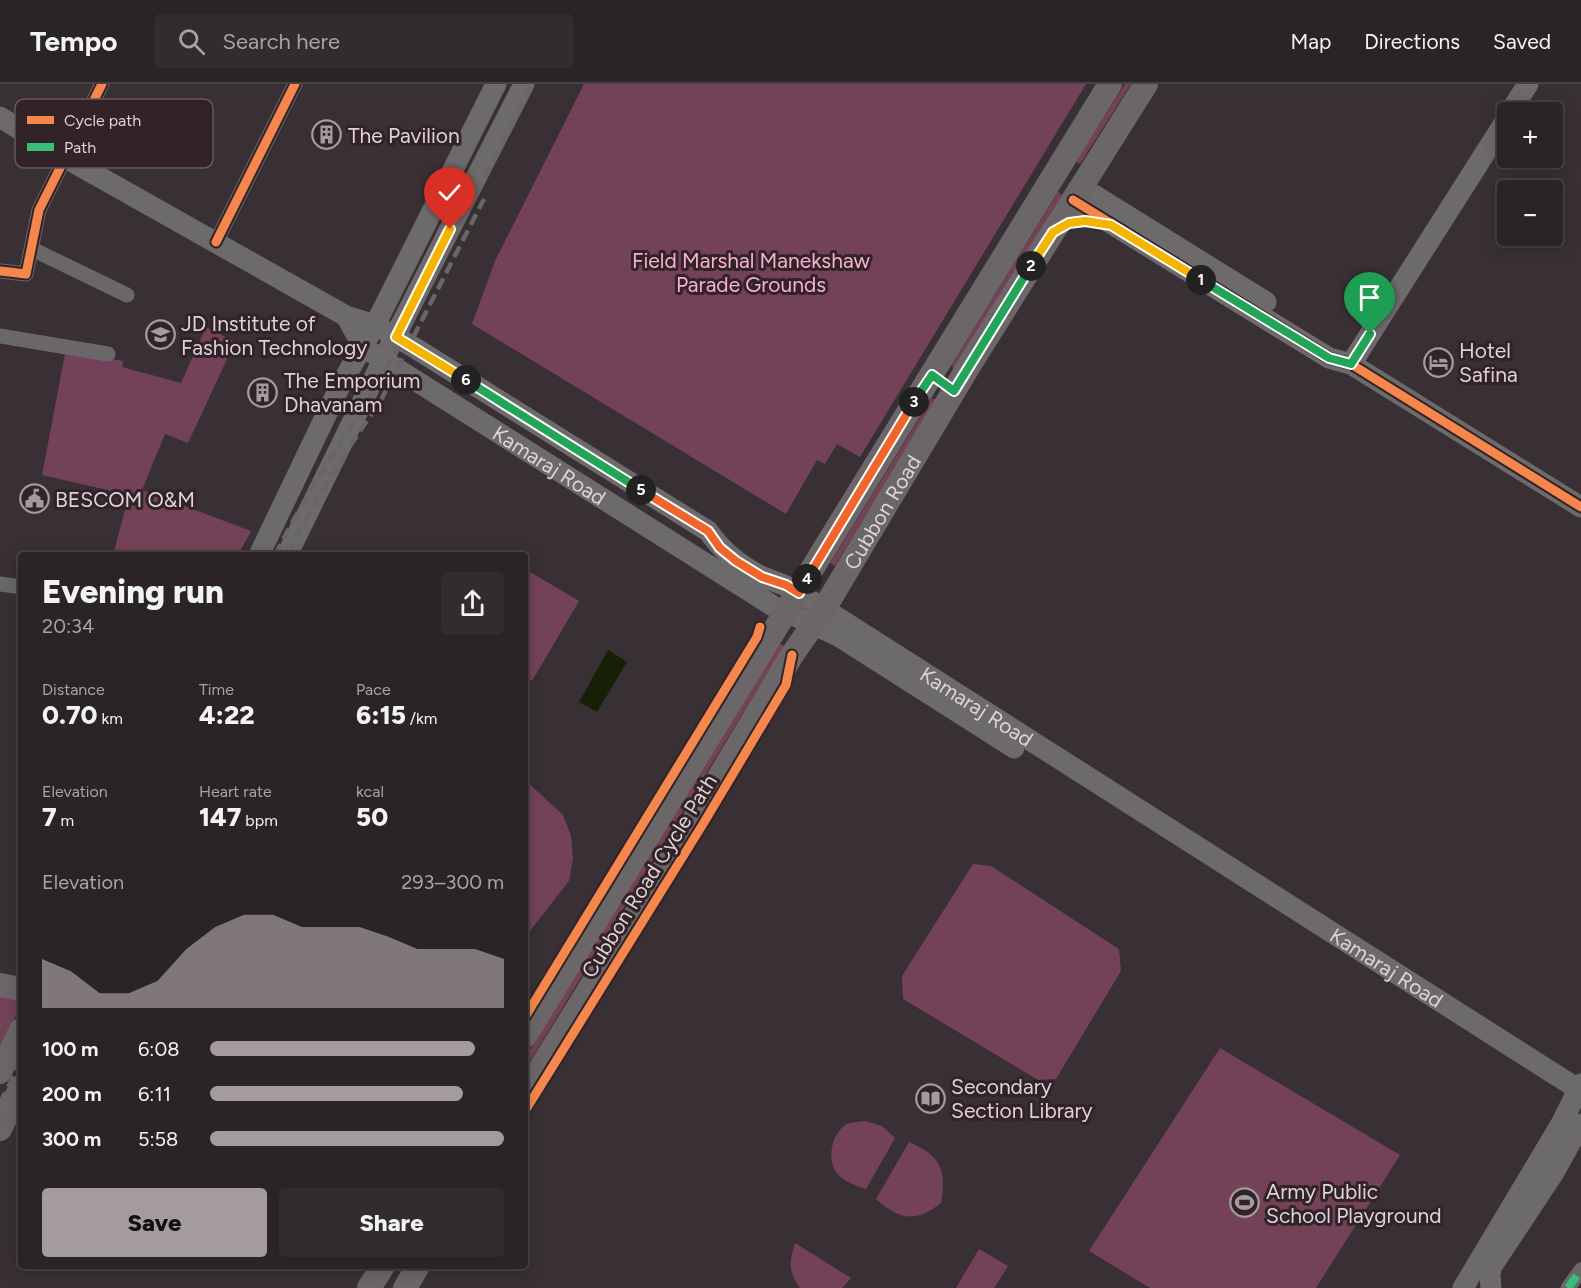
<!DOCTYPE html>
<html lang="en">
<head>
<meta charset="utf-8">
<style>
  body { margin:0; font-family:Figtree,sans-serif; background:#322c2f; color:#f1f3f6; height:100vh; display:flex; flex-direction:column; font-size:22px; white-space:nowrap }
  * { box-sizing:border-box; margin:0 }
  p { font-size:20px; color:#a5a4a7 }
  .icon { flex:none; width:33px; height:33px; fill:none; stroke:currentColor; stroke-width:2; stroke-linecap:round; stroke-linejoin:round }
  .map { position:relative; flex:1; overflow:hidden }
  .drawer { position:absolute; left:18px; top:468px; width:510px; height:717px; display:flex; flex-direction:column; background:#2a2427; border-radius:6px; box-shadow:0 3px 15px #0003,0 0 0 2px #464144 }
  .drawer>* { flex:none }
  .fabs { position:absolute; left:1497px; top:18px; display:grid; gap:12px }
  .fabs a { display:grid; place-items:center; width:66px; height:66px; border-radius:6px; background:#2a2427; box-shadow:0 3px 15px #0003,0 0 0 2px #464144; font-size:30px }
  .pin { position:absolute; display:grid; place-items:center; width:51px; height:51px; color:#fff; margin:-62px -26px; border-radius:50% 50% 50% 0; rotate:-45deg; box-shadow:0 0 6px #0007 }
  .pin .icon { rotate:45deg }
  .km { position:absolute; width:30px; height:30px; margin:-15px; border-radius:50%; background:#222; color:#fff; font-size:16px; line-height:30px; text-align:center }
  .round { display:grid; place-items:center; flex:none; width:63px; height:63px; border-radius:6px; background:#322c2f }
  .head { display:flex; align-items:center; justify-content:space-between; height:102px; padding:0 24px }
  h1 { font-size:33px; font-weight:800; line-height:45px }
  .stats { display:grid; grid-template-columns:repeat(3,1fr); gap:9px; height:102px; padding:6px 24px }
  .stats div { display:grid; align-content:center }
  .stats b { font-size:26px; font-weight:800 }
  .stats small { font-size:16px; font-weight:400 }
  .stats p { font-size:16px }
  .chart { height:168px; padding:12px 24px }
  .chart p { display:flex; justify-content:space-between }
  .chart svg { width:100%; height:108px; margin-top:6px; fill:#a49b9e; opacity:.7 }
  .button { display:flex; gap:12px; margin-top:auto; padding:12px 24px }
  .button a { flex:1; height:69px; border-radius:6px; background:#a49b9e; color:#111; font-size:24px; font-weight:800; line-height:69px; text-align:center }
  .button a+a { background:#322c2f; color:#f1f3f6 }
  ul { padding:0 24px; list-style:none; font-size:20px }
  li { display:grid; grid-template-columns:96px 72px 1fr; align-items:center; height:45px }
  li i { height:15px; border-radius:8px; background:#a49b9e }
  header { display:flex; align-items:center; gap:36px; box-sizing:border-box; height:84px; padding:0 30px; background:#2a2427; border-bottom:2px solid #464144 }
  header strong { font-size:28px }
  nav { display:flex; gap:33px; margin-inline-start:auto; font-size:21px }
  .search { width:420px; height:54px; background:#322c2f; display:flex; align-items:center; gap:15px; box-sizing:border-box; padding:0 21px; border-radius:6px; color:#a5a4a7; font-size:22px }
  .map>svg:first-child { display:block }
</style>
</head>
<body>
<header>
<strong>Tempo</strong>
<div class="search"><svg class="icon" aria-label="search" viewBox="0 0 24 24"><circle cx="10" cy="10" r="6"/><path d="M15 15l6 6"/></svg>Search here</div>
<nav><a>Map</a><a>Directions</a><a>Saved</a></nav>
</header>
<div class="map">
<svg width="1581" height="1204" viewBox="0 0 1581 1204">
  <rect width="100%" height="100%" fill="#383034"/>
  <path fill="#744258" d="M 584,0 L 1086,0 L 860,373 L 837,360 L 825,380 L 817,376 L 786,430 L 472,240 L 495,177 Z
    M 1125,0 L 1131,0 L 1080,80 L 1076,77 Z
    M 1058,108 L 1062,111 L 955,285 L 951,282 Z
    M 206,243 L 235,258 L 188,359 L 165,350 L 142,406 L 251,447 L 238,471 L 113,471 L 129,411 L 42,391 L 65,270 L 107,274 L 123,277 L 122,283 L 181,299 Z
    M 932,314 L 937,317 L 835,482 L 830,479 Z
    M 525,485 L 579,517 L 532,597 L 525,592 Z
    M 779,559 L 784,562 L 525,985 L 525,974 Z
    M 525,696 L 563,731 L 571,752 L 573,775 L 569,797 L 525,853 Z
    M 973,780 L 991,782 L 1119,865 L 1121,887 L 1056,995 L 1038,996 L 903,915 L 902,892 Z
    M 0,907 L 16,911 L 18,928 L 0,961 Z
    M 1220,964 L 1400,1071 L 1316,1204 L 1150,1204 L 1089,1167 Z
    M 865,1037 L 882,1042 L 895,1054 L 866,1105 C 841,1097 826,1088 833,1059 C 835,1052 841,1043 847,1040 C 852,1038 860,1038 865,1037 Z
    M 909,1058 C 940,1071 947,1085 941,1119 C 915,1139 900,1136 876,1115 Z
    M 795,1159 L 851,1194 L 842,1204 L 800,1204 C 788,1187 789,1178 795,1159 Z
    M 979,1165 L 1008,1182 L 994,1204 L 956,1204 Z"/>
  <path fill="#152007" d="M 608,566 L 627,578 L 597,628 L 579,618 Z"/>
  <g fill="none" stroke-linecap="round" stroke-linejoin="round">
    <path stroke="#696767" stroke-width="15" d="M 216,158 L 295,0
      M 32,165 L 127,211
      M 1,187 L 26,190 L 39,126 L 102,0
      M 0,252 L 108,270
      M 0,500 L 21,503
      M 1568,1204 L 1581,1186"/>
    <g stroke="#6c6a6a" stroke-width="21">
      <path d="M 1510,28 L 1528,0"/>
      <path id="s1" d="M 0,33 L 64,73 L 346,232 L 375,241 L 415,264 L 708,447 C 722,467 739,481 761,492 C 774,498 787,501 799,509 L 1581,1007"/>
      <path d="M 1081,103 L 1266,218"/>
      <path d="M 1073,116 L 1329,274 L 1351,280 L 1581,423"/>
      <path id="s2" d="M 346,232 L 363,263 L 383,276 L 773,522 L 838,552 L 1014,664"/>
      <path d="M 1351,280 L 1508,33"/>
      <path d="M 259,471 L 340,302 L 375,241 L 496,0"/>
      <path d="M 287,471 L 383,276 L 524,0"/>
      <path d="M 1463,1204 L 1561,1040 L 1581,1000"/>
      <path d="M 1491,1204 L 1490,1190 L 1492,1182 L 1553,1090 L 1581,1040"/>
    </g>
    <g stroke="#6b6768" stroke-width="24">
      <path d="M 0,901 L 21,905"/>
      <path d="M 525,952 L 1110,0"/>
      <path d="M 0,988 L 21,946"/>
      <path id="s3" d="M 525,1009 L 675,767 L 792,571 L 824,525 L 970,280 L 1146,0"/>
      <path d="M 0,1045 L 21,1003"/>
      <path d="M 369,1204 L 383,1182"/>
      <path d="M 405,1204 L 418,1182"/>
    </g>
    <path stroke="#6a6667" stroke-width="4.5" stroke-dasharray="12 6" stroke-linecap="butt" d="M 275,471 L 294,435 L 338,362 L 373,311 L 533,0
      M 287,471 L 303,440 L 346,368 L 381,316 L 484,115
      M 0,1019 L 21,977
      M 0,1042 L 21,1000"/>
    <path stroke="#3abd76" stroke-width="8" stroke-dasharray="15 8" stroke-linecap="butt" d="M 1568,1204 L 1581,1186"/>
    <defs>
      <path id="cycleway" d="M 1073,116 L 1329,274 L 1351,280 L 1581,423
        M 216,158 L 295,0
        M 1,187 L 26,190 L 39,126 L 102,0
        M 525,933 L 757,553 L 760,543
        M 525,1027 L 703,740 L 786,601 L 792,571"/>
    </defs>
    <use href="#cycleway" stroke="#322329" stroke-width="13"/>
    <use href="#cycleway" stroke="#f5874c" stroke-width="9"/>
  </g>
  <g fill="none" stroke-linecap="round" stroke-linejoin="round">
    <defs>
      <path id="split-1" d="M 1201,196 L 1329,274 L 1351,280 L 1370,250"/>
      <path id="split-2" d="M 1031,182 L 1053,148 L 1069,139 L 1085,137 L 1111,141 L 1201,196"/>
      <path id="split-3" d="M 914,318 L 932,291 L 954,307 L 1031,182"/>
      <path id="split-4" d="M 807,495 L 914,318"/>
      <path id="split-5" d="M 641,406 L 708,447 L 720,464 L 736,477 L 762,493 L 786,501 L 799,509 L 807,495"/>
      <path id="split-6" d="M 466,296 L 641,406"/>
      <path id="split-7" d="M 450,145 L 396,253 L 466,296"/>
    </defs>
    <use href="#split-1" stroke="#fff" stroke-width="12"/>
    <use href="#split-2" stroke="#fff" stroke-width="12"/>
    <use href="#split-3" stroke="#fff" stroke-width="12"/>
    <use href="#split-4" stroke="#fff" stroke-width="12"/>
    <use href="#split-5" stroke="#fff" stroke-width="12"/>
    <use href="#split-6" stroke="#fff" stroke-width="12"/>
    <use href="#split-7" stroke="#fff" stroke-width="12"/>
    <use href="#split-1" stroke="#22a559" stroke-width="8"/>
    <use href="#split-2" stroke="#f5b400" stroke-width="8"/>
    <use href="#split-3" stroke="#22a559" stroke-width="8"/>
    <use href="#split-4" stroke="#f0652b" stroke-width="8"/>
    <use href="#split-5" stroke="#f0652b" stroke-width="8"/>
    <use href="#split-6" stroke="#22a559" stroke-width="8"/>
    <use href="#split-7" stroke="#f5b400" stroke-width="8"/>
  </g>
  <defs>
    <symbol id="building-ring" viewBox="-11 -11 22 22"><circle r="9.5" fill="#322329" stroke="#a49b9e" stroke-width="1.5"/><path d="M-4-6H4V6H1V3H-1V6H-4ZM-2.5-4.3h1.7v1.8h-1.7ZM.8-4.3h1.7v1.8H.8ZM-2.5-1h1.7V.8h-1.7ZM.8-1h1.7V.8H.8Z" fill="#a49b9e"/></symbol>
    <symbol id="university-ring" viewBox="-11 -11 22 22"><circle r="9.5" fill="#322329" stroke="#a49b9e" stroke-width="1.5"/><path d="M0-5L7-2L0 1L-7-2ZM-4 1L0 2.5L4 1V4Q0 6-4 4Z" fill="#a49b9e"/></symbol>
    <symbol id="hotel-ring" viewBox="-11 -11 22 22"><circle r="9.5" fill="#322329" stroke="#a49b9e" stroke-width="1.5"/><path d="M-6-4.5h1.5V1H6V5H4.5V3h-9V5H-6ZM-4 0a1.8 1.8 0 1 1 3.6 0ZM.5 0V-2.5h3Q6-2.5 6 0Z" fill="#a49b9e"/></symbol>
    <symbol id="civic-ring" viewBox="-11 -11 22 22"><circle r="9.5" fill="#322329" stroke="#a49b9e" stroke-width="1.5"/><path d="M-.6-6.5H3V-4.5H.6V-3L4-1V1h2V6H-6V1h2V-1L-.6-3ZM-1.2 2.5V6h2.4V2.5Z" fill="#a49b9e"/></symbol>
    <symbol id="library-ring" viewBox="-11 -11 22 22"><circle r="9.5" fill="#322329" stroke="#a49b9e" stroke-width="1.5"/><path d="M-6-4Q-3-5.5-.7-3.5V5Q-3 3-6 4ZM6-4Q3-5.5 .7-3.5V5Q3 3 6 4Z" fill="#a49b9e"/></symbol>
    <symbol id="stadium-ring" viewBox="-11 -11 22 22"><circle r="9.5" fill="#322329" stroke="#a49b9e" stroke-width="1.5"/><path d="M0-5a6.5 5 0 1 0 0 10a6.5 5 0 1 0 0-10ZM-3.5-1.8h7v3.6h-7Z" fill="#a49b9e"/></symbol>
  </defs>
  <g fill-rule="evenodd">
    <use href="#building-ring" x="310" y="34" width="33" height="33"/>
    <use href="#university-ring" x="144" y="234" width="33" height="33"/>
    <use href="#hotel-ring" x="1422" y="262" width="33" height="33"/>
    <use href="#building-ring" x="246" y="292" width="33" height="33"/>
    <use href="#civic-ring" x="18" y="398" width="33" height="33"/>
    <use href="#library-ring" x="914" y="998" width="33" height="33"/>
    <use href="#stadium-ring" x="1228" y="1102" width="33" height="33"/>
  </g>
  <g text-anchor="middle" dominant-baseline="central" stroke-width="6" stroke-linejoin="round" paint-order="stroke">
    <g font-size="21" fill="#ded4d7" stroke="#322329" text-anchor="start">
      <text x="348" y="51">The Pavilion</text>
      <text x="181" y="239">JD Institute of<tspan x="181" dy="24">Fashion Technology</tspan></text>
      <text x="1459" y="266">Hotel<tspan x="1459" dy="24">Safina</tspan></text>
      <text x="284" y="296">The Emporium<tspan x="284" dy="24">Dhavanam</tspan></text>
      <text x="55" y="415">BESCOM O&amp;M</text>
      <text x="951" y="1002">Secondary<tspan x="951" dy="24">Section Library</tspan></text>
      <text x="1266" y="1107">Army Public<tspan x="1266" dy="24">School Playground</tspan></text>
    </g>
    <g font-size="21" fill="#f8b0ce" stroke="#322329">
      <text x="751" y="176">Field Marshal Manekshaw<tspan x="751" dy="24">Parade Grounds</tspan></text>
    </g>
    <g font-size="21" fill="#ded4d7" stroke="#322329">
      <text stroke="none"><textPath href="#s2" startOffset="256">Kamaraj Road</textPath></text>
      <text stroke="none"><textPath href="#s3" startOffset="682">Cubbon Road</textPath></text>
      <text stroke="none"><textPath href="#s1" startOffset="1144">Kamaraj Road</textPath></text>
      <text transform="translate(649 792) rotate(-58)">Cubbon Road Cycle Path</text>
      <text stroke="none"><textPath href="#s1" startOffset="1630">Kamaraj Road</textPath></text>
    </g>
  </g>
  <rect x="15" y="15" width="198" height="69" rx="9" fill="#322329" stroke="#66585d" stroke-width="1.5"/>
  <rect x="27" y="32" width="27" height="8" fill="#f5874c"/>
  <rect x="27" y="59" width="27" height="8" fill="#3abd76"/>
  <g font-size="16" fill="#ded4d7">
    <text x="64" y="42">Cycle path</text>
    <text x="64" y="69">Path</text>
  </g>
</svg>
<div class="fabs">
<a>+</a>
<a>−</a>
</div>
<div class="pin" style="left:1370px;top:250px;background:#1e9e55"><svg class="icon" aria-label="arrive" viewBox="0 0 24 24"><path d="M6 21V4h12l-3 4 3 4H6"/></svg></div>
<div class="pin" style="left:450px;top:145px;background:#d93025"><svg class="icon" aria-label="check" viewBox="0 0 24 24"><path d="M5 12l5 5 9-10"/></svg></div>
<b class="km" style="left:1201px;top:196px">1</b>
<b class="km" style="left:1031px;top:182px">2</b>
<b class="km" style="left:914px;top:318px">3</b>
<b class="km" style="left:807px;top:495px">4</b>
<b class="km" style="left:641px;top:406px">5</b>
<b class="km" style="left:466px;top:296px">6</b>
<section class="drawer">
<div class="head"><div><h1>Evening run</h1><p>20:34</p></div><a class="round"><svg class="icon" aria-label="share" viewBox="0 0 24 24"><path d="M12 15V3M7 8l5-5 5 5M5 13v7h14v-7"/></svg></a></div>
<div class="stats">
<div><p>Distance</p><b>0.70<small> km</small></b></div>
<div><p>Time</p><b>4:22</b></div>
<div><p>Pace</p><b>6:15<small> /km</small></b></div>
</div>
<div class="stats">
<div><p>Elevation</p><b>7<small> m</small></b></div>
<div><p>Heart rate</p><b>147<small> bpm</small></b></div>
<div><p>kcal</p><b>50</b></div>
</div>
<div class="chart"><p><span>Elevation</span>293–300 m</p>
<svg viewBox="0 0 160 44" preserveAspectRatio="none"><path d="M0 44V24L10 29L20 38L30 38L40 33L50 20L60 11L70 6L80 6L90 11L100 11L110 11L120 15L130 20L140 20L150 20L160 24V44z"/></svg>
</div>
<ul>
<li><b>100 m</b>6:08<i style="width:90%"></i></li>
<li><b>200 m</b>6:11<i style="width:86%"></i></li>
<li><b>300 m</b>5:58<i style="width:100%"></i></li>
</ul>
<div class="button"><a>Save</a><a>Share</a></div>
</section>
</div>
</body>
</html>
